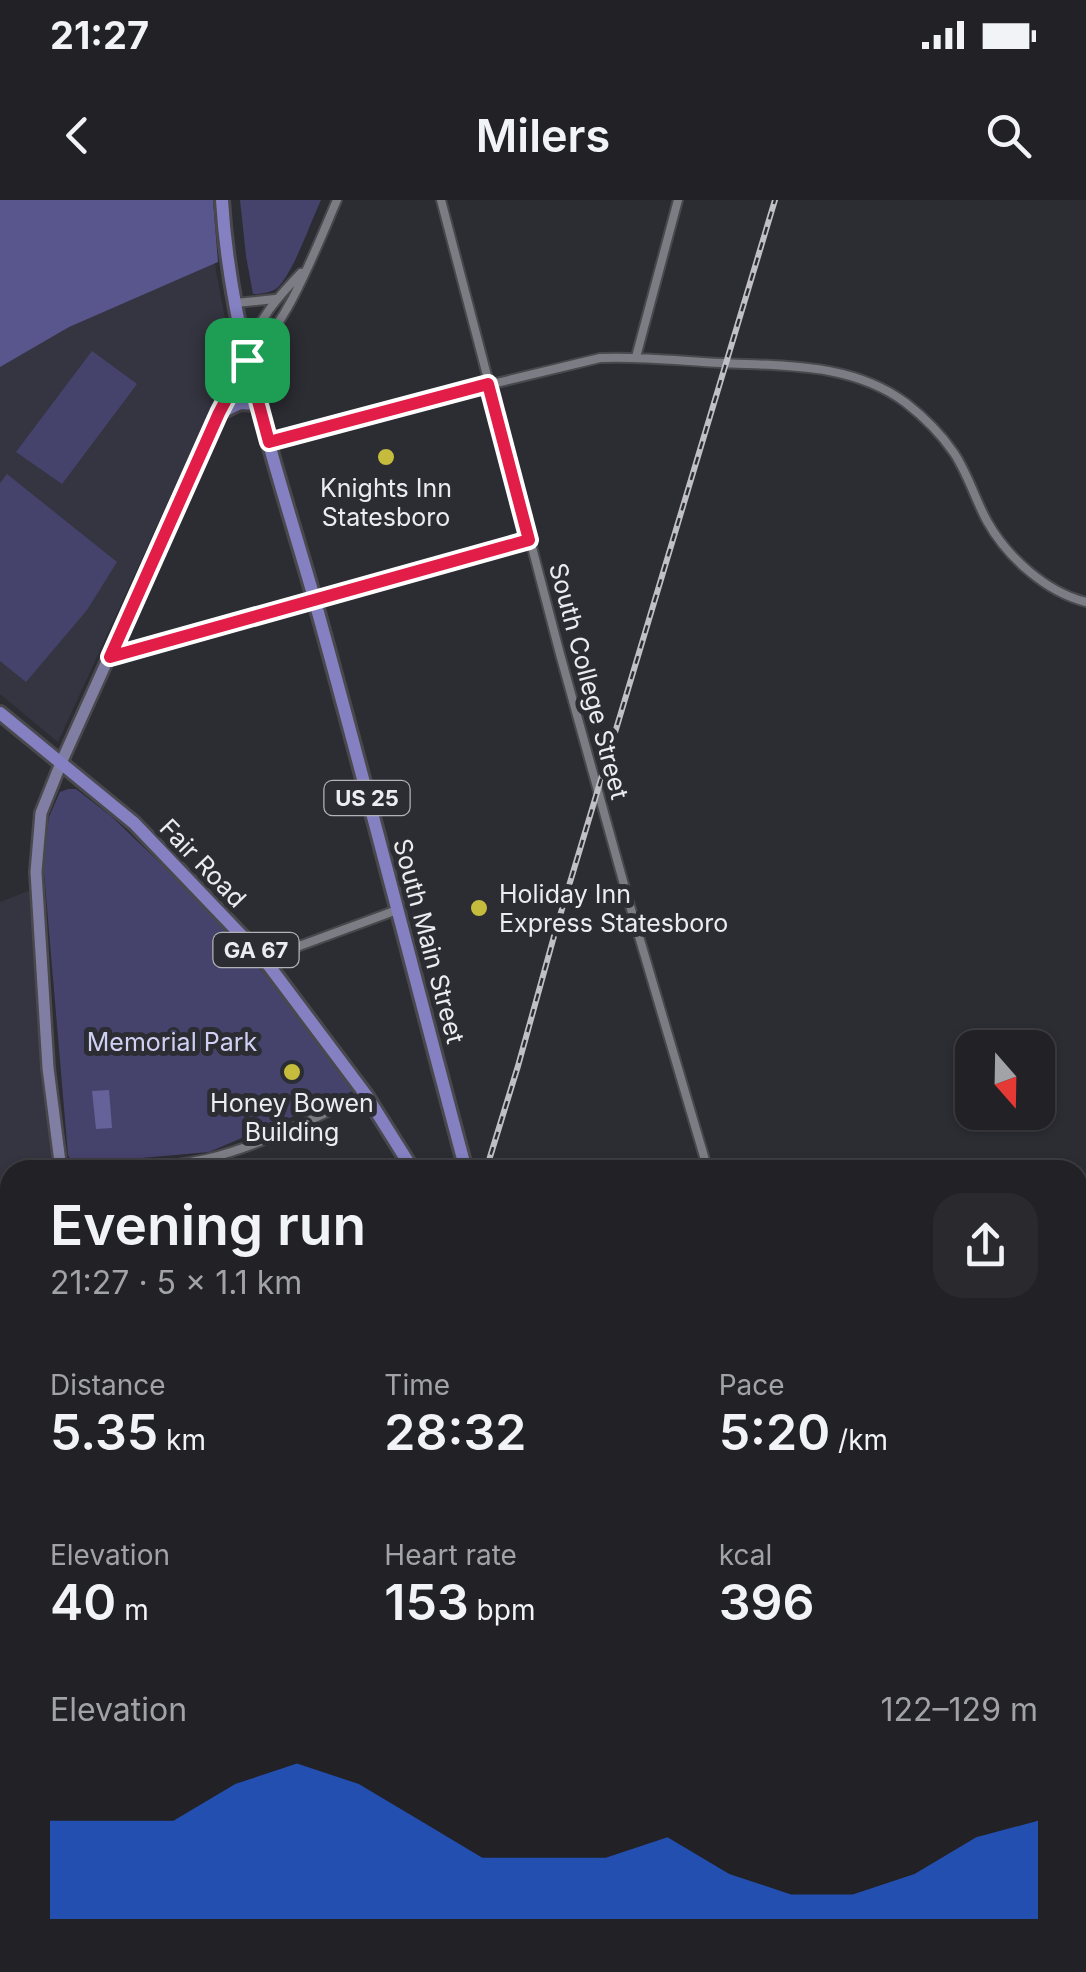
<!DOCTYPE html>
<html lang="en">
<head>
<meta charset="utf-8">
<style>
  body { margin:0; font-family:Inter,sans-serif; background:#29292e; color:#f1f3f6; height:100vh; display:flex; flex-direction:column; font-size:38px; white-space:nowrap }
  * { box-sizing:border-box; margin:0 }
  p { font-size:32px; color:#a2a3a7 }
  .icon { flex:none; width:55px; height:55px; fill:none; stroke:currentColor; stroke-width:2; stroke-linecap:round; stroke-linejoin:round }
  .map { position:relative; flex:1; overflow:hidden }
  .sheet { position:absolute; left:0px; top:960px; width:1088px; height:812px; display:flex; flex-direction:column; background:#212126; border-radius:30px 30px 0 0; box-shadow:0 2px 8px #0004,0 0 0 2px #3e3e43 }
  .sheet>* { flex:none }
  .needle { width:65px; rotate:160deg }
  .controls { position:absolute; left:955px; top:830px; display:grid; gap:20px }
  .controls a { display:grid; place-items:center; width:100px; height:100px; border-radius:20px; background:#212126; box-shadow:0 2px 8px #0004,0 0 0 2px #3e3e43; font-size:50px }
  .pin { position:absolute; display:grid; place-items:center; width:85px; height:85px; color:#fff; margin:-42px; border-radius:20px; box-shadow:0 5px 15px #0006 }
  .round { display:grid; place-items:center; flex:none; width:105px; height:105px; border-radius:30px; background:#29292e }
  .head { display:flex; align-items:center; justify-content:space-between; height:170px; padding:0 50px }
  h1 { font-size:55px; font-weight:600; line-height:75px }
  .figures { display:grid; grid-template-columns:repeat(3,1fr); gap:15px; height:170px; padding:10px 50px }
  .figures div { display:grid; align-content:center }
  .figures b { font-size:50px; font-weight:600 }
  .figures small { font-size:28px; font-weight:400 }
  .figures p { font-size:28px }
  .chart { height:280px; padding:20px 50px }
  .chart p { display:flex; justify-content:space-between }
  .chart svg { width:100%; height:180px; margin-top:10px; fill:#2563eb; opacity:.7 }
  .status { display:flex; justify-content:space-between; align-items:center; height:70px; padding:0 50px; background:#212126; direction:ltr }
  .status svg { height:28px; fill:currentColor }
  header { display:flex; justify-content:space-between; align-items:center; height:130px; padding:0 50px; background:#212126; font-size:45px; font-weight:600 }
  .map>svg:first-child { display:block }
</style>
</head>
<body>
<div class="status"><b>21:27</b><svg viewBox="0 0 49 12"><path d="M0 12V9h3v3zM5 12V6h3v6zM10 12V3h3v9zM15 12V0h3v12zM26 1h20v11H26zM47 4h2v5h-2z"/></svg></div>
<header><svg class="icon" aria-label="back" viewBox="0 0 24 24"><path d="M15 5l-7 7 7 7"/></svg>Milers<svg class="icon" aria-label="search" viewBox="0 0 24 24"><circle cx="10" cy="10" r="6"/><path d="M15 15l6 6"/></svg></header>
<div class="map">
<svg width="1086" height="1772" viewBox="0 0 1086 1772">
  <rect width="100%" height="100%" fill="#2c2c33"/>
  <path fill="#353541" d="M 0,0 L 206,0 L 217,77 L 233,159 L 58,542 L 0,494 Z
    M 36,688 L 61,970 L 10,970 L 10,1043 L 0,1037 L 0,702 Z"/>
  <path fill="#45436c" d="M 240,0 L 321,0 C 311,21 293,74 277,88 C 270,93 261,94 253,94 L 246,56 Z
    M 92,151 L 137,184 L 62,284 L 16,252 Z
    M 7,274 L 117,362 L 87,410 L 26,482 L 0,461 L 0,283 Z
    M 68,589 L 76,589 L 111,616 L 211,712 L 277,789 L 353,891 L 209,952 L 96,962 L 71,960 L 68,955 L 43,660 L 49,617 L 60,592 Z"/>
  <path fill="#59568d" d="M 0,0 L 213,0 L 218,62 L 69,127 L 0,167 Z"/>
  <path fill="#65629a" d="M 109,890 L 112,928 L 96,929 L 92,891 Z"/>
  <g fill="none" stroke-linecap="round" stroke-linejoin="round">
    <defs>
      <path id="street" d="M 441,0 L 560,454 L 628,699 L 708,970
        M 236,103 L 275,99
        M 249,152 C 256,121 279,96 301,73
        M 636,157 L 678,0
        M 247,160 C 287,127 316,48 337,0
        M 269,241 L 389,209 L 600,158 C 641,156 681,161 722,163 C 785,166 853,163 906,203 C 924,217 941,234 954,253 C 968,274 975,299 987,321 C 1007,357 1046,392 1086,402
        M 110,457 L 529,340
        M 264,759 L 397,710
        M 81,970 C 123,969 165,968 206,959 C 261,946 314,917 366,895
        M 0,1056 L 10,1062
        M 1078,1101 L 1086,1106
        M 1078,1133 L 1086,1165
        M 1078,1187 L 1086,1185
        M 1078,1360 L 1086,1358
        M 1078,1450 L 1086,1447
        M 0,1499 L 10,1498
        M 1078,1646 L 1086,1644
        M 0,1705 L 6,1772
        M 236,1762 L 237,1772
        M 343,1762 L 344,1772
        M 810,1762 L 812,1772
        M 933,1762 L 935,1772
        M 663,1772 L 679,1762"/>
      <path id="secondary" d="M 61,970 L 48,868 L 36,672 L 41,613 L 61,563 L 219,213 L 247,160
        M 0,1262 L 10,1261
        M 1078,1272 L 1086,1270
        M 131,1762 L 132,1772"/>
      <path id="primary" d="M 222,0 C 230,136 277,268 314,398 C 367,588 415,780 466,970
        M 219,213 L 240,203 L 258,204
        M 0,513 L 134,623 L 264,759 L 366,895 L 413,970
        M 680,1762 L 683,1772"/>
    </defs>
    <use href="#street" stroke="#48484d" stroke-width="12"/>
    <use href="#secondary" stroke="#48484d" stroke-width="16"/>
    <use href="#primary" stroke="#48484d" stroke-width="18"/>
    <use href="#street" stroke="#7c7c84" stroke-width="8"/>
    <use href="#secondary" stroke="#807ea2" stroke-width="11"/>
    <use href="#primary" stroke="#8480c1" stroke-width="12"/>
    <defs>
      <path id="rail" d="M 486,970 L 518,866 L 556,729 L 775,0
        M 0,986 L 10,987
        M 0,1037 L 10,1043
        M 1078,1106 L 1086,1111
        M 429,1762 L 430,1772"/>
    </defs>
    <use href="#rail" stroke="#bfbfc5" stroke-width="6"/>
    <use href="#rail" stroke="#2c2c33" stroke-width="2.5" stroke-dasharray="8" stroke-linecap="butt"/>
  </g>
  <g fill="none" stroke-linecap="round" stroke-linejoin="round">
    <defs>
      <path id="route" d="M 247,160 L 269,242 L 488,184 L 529,340 L 110,457 L 219,213 Z"/>
    </defs>
    <use href="#route" stroke="#fff" stroke-width="20"/>
    <use href="#route" stroke="#e11d48" stroke-width="12"/>
  </g>
  <g fill="#c5bc3d" stroke="#2c2c33" stroke-width="4">
    <circle cx="386" cy="257" r="10"/>
    <circle cx="479" cy="708" r="10"/>
    <circle cx="292" cy="872" r="10"/>
  </g>
  <g text-anchor="middle" dominant-baseline="central" stroke-width="10" stroke-linejoin="round" paint-order="stroke">
    <g fill="#2c2c33" stroke="#b2b2b7" stroke-width="2.5">
      <rect x="324.5" y="581" width="85" height="34" rx="8"/>
      <rect x="213.5" y="733" width="85" height="34" rx="8"/>
    </g>
    <g font-size="22" font-weight="bold" fill="#ebebf0">
      <text x="367" y="598">US 25</text>
      <text x="256" y="750">GA 67</text>
    </g>
    <g font-size="25" fill="#ebebf0" stroke="#2c2c33">
      <text x="386" y="288">Knights Inn<tspan x="386" dy="29">Statesboro</tspan></text>
      <text x="499" y="694" text-anchor="start">Holiday Inn<tspan x="499" dy="29">Express Statesboro</tspan></text>
      <text x="292" y="903">Honey Bowen<tspan x="292" dy="29">Building</tspan></text>
    </g>
    <g font-size="25" fill="#ebebf0" stroke="#2c2c33">
      <text transform="translate(589 481) rotate(75)">South College Street</text>
      <text transform="translate(203 663) rotate(46)">Fair Road</text>
      <text transform="translate(429 741) rotate(75)">South Main Street</text>
    </g>
    <g font-size="25" fill="#d0d0f2" stroke="#2c2c33">
      <text x="172" y="842">Memorial Park</text>
    </g>
  </g>
</svg>
<div class="controls">
<a><svg class="needle" viewBox="-14 -14 28 28"><path d="M0-13l5 13h-10z" fill="#e53935"/><path d="M0 13l5-13h-10z" fill="#a2a3a7"/></svg></a>
</div>
<div class="pin" style="left:247px;top:160px;background:#1e9e55"><svg class="icon" aria-label="arrive" viewBox="0 0 24 24"><path d="M6 21V4h12l-3 4 3 4H6"/></svg></div>
<section class="sheet">
<div class="head"><div><h1>Evening run</h1><p>21:27 · 5 × 1.1 km</p></div><a class="round"><svg class="icon" aria-label="share" viewBox="0 0 24 24"><path d="M12 15V3M7 8l5-5 5 5M5 13v7h14v-7"/></svg></a></div>
<div class="figures">
<div><p>Distance</p><b>5.35<small> km</small></b></div>
<div><p>Time</p><b>28:32</b></div>
<div><p>Pace</p><b>5:20<small> /km</small></b></div>
</div>
<div class="figures">
<div><p>Elevation</p><b>40<small> m</small></b></div>
<div><p>Heart rate</p><b>153<small> bpm</small></b></div>
<div><p>kcal</p><b>396</b></div>
</div>
<div class="chart"><p><span>Elevation</span>122–129 m</p>
<svg viewBox="0 0 160 44" preserveAspectRatio="none"><path d="M0 44V20L10 20L20 20L30 11L40 6L50 11L60 20L70 29L80 29L90 29L100 24L110 33L120 38L130 38L140 33L150 24L160 20V44z"/></svg>
</div>
</section>
</div>
</body>
</html>
